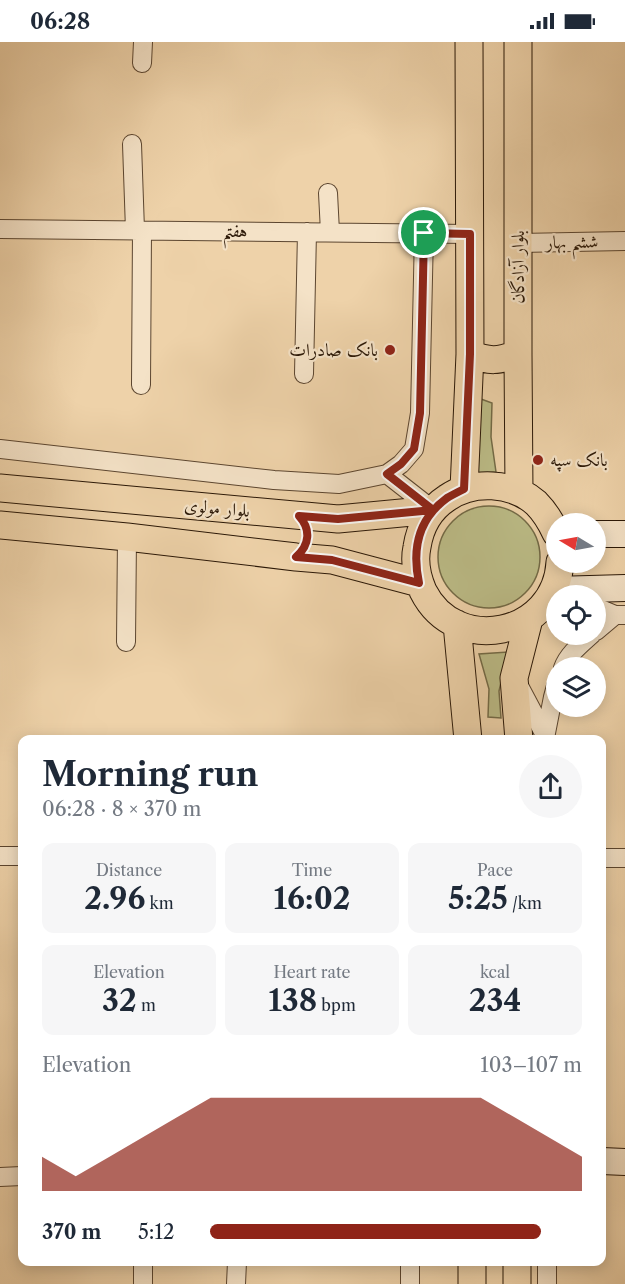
<!DOCTYPE html>
<html lang="en">
<head>
<meta charset="utf-8">
<style>
  body { margin:0; font-family:"Libre Caslon Text",Amiri,serif; background:#f6f6f7; color:#1f2937; height:100vh; display:flex; flex-direction:column; font-size:22px; white-space:nowrap }
  * { box-sizing:border-box; margin:0 }
  p { font-size:20px; color:#747a83 }
  .icon { flex:none; width:33px; height:33px; fill:none; stroke:currentColor; stroke-width:2; stroke-linecap:round; stroke-linejoin:round }
  .map { position:relative; flex:1; overflow:hidden }
  .sheet { position:absolute; left:18px; top:693px; width:588px; height:531px; display:flex; flex-direction:column; background:#fff; border-radius:12px; box-shadow:0 3px 15px #0003 }
  .sheet>* { flex:none }
  .needle { width:39px; rotate:280deg }
  .fabs { position:absolute; left:546px; top:471px; display:grid; gap:12px }
  .fabs a { display:grid; place-items:center; width:60px; height:60px; border-radius:50%; background:#fff; box-shadow:0 3px 15px #0003; font-size:30px }
  .pin { position:absolute; display:grid; place-items:center; width:51px; height:51px; color:#fff; margin:-26px; border:3px solid #fff; border-radius:50%; box-shadow:0 2px 6px #0007 }
  .round { display:grid; place-items:center; flex:none; width:63px; height:63px; border-radius:32px; background:#f6f6f7 }
  .summary { display:flex; align-items:center; justify-content:space-between; height:102px; padding:0 24px }
  h1 { font-size:33px; font-weight:800; line-height:45px }
  .metrics { display:grid; grid-template-columns:repeat(3,1fr); gap:9px; height:102px; padding:6px 24px }
  .metrics div { display:grid; align-content:center; border-radius:12px; background:#f6f6f7; text-align:center }
  .metrics b { font-size:30px; font-weight:800 }
  .metrics small { font-size:16px; font-weight:400 }
  .metrics p { font-size:16px }
  .chart { height:168px; padding:12px 24px }
  .chart p { display:flex; justify-content:space-between }
  .chart svg { width:100%; height:108px; margin-top:6px; fill:#8f2418; opacity:.7 }
  ul { padding:0 24px; list-style:none; font-size:20px }
  li { display:grid; grid-template-columns:96px 72px 1fr; align-items:center; height:45px }
  li i { height:15px; border-radius:8px; background:#8f2418 }
  .status { display:flex; justify-content:space-between; align-items:center; height:42px; padding:0 30px; background:#fff; direction:ltr }
  .status svg { height:16px; fill:currentColor }
  .map>svg:first-child { display:block }
</style>
</head>
<body>
<div class="status"><b>06:28</b><svg viewBox="0 0 49 12"><path d="M0 12V9h3v3zM5 12V6h3v6zM10 12V3h3v9zM15 12V0h3v12zM26 1h20v11H26zM47 4h2v5h-2z"/></svg></div>
<div class="map">
<svg width="625" height="1242" viewBox="0 0 625 1242">
  <rect width="100%" height="100%" fill="#eed2a9"/>
  <filter id="stains"><feTurbulence type="fractalNoise" baseFrequency=".00333" numOctaves="4"/><feColorMatrix values="0 0 0 0 .2 0 0 0 0 .09 0 0 0 0 .02 0 0 0 .5 -.17"/></filter>
  <radialGradient id="worn" r=".72"><stop offset=".6" stop-color="#630" stop-opacity="0"/><stop offset="1" stop-color="#630" stop-opacity=".3"/></radialGradient>
  <path fill="#bbbb86" stroke="#736a46" stroke-width="1.5" d="M 481,357 L 492,361 L 491,395 L 496,430 L 476,432 Z
    M438 515a51 51 0 1 1 102 0a51 51 0 1 1-102 0Z
    M 508,610 L 499,649 L 501,676 L 488,675 L 489,647 L 479,612 Z"/>
  <g fill="none" stroke-linecap="round" stroke-linejoin="round">
    <defs>
      <path id="street" d="M 142,21 L 143,0
        M 132,102 L 135,188
        M 328,151 L 330,190
        M 0,187 L 470,192
        M 519,201 L 625,199
        M 304,332 L 307,190
        M 141,343 L 142,189
        M 0,407 L 274,438 L 339,442 L 387,432 L 401,422 L 414,407 L 420,371 L 424,191
        M 387,432 L 433,468
        M 596,565 L 615,573
        M 596,589 L 615,573 L 625,573
        M 126,600 L 127,495
        M 563,626 C 568,612 581,602 592,592
        M 519,644 L 545,693
        M 545,696 L 553,655 L 556,644
        M 0,814 L 22,814
        M 602,816 L 625,816
        M 0,1135 L 22,1134
        M 410,1220 L 410,1242
        M 547,1220 L 547,1242
        M 143,1242 L 143,1220
        M 236,1242 L 237,1220"/>
      <path id="secondary" d="M 596,492 L 625,492
        M 554,548 L 625,546
        M 602,1119 L 625,1120"/>
      <path id="primary" d="M 518,0 L 518,312 L 519,450
        M 470,312 C 490,320 498,319 518,312
        M 0,446 L 338,477 L 433,468
        M 464,447 L 470,312 L 469,0
        M 0,483 L 127,495 L 296,515 L 332,518 L 419,541
        M 556,491 C 551,480 545,470 536,461 C 512,440 473,438 447,456 C 430,467 420,485 417,505 C 414,519 417,535 423,549 C 456,615 556,594 560,520
        M 457,582 L 468,698
        M 519,698 L 514,636 L 529,577
        M 517,1220 L 517,1242
        M 472,1242 L 472,1220"/>
    </defs>
    <use href="#street" stroke="#5c4630" stroke-width="20"/>
    <use href="#secondary" stroke="#2b1807" stroke-width="28"/>
    <use href="#primary" stroke="#2b1807" stroke-width="29"/>
    <use href="#street" stroke="#f4e2c7" stroke-width="18"/>
    <use href="#secondary" stroke="#f4e2c7" stroke-width="26"/>
    <use href="#primary" stroke="#eed2a9" stroke-width="27"/>
  </g>
  <g fill="none" stroke-linecap="round" stroke-linejoin="round">
    <defs>
      <path id="route" d="M 424,191 L 420,371 L 414,407 L 401,422 L 387,432 L 433,468 L 338,477 L 299,474 C 311,487 310,503 296,515 L 332,518 L 419,541 C 412,508 418,477 447,456 C 452,453 458,450 464,447 L 470,312 L 470,192 L 424,191"/>
    </defs>
    <use href="#route" stroke="#fff" stroke-width="12"/>
    <use href="#route" stroke="#8f2418" stroke-width="8"/>
  </g>
  <g fill="#8f2418" stroke="#f4e2c7" stroke-width="2">
    <circle cx="390" cy="308" r="6"/>
    <circle cx="538" cy="418" r="6"/>
  </g>
  <g text-anchor="middle" dominant-baseline="central" stroke-width="4.5" stroke-linejoin="round" paint-order="stroke">
    <g font-size="18" fill="#2b1807" stroke="#f4e2c7">
      <text x="235" y="189">هفتم</text>
      <text transform="translate(572 200) rotate(-1)">ششم بهار</text>
      <text transform="translate(518 225) rotate(-90)">بلوار آزادگان</text>
      <text transform="translate(217 466) rotate(5)">بلوار مولوی</text>
    </g>
    <g font-size="18" fill="#2b1807" stroke="#f4e2c7" text-anchor="end">
      <text x="378" y="308">بانک صادرات</text>
      <text x="550" y="418" text-anchor="start">بانک سپه</text>
    </g>
  </g>
  <rect width="100%" height="100%" filter="url(#stains)"/>
  <rect width="100%" height="100%" fill="url(#worn)"/>
</svg>
<div class="fabs">
<a><svg class="needle" viewBox="-14 -14 28 28"><path d="M0-13l5 13h-10z" fill="#e53935"/><path d="M0 13l5-13h-10z" fill="#747a83"/></svg></a>
<a><svg class="icon" aria-label="locate" viewBox="0 0 24 24"><circle cx="12" cy="12" r="6"/><path d="M12 2v4M12 18v4M2 12h4M18 12h4"/></svg></a>
<a><svg class="icon" aria-label="layers" viewBox="0 0 24 24"><path d="M12 4l9 5-9 5-9-5zM3 14l9 5 9-5"/></svg></a>
</div>
<div class="pin" style="left:424px;top:191px;background:#1e9e55"><svg class="icon" aria-label="arrive" viewBox="0 0 24 24"><path d="M6 21V4h12l-3 4 3 4H6"/></svg></div>
<section class="sheet">
<div class="summary"><div><h1>Morning run</h1><p>06:28 · 8 × 370 m</p></div><a class="round"><svg class="icon" aria-label="share" viewBox="0 0 24 24"><path d="M12 15V3M7 8l5-5 5 5M5 13v7h14v-7"/></svg></a></div>
<div class="metrics">
<div><p>Distance</p><b>2.96<small> km</small></b></div>
<div><p>Time</p><b>16:02</b></div>
<div><p>Pace</p><b>5:25<small> /km</small></b></div>
</div>
<div class="metrics">
<div><p>Elevation</p><b>32<small> m</small></b></div>
<div><p>Heart rate</p><b>138<small> bpm</small></b></div>
<div><p>kcal</p><b>234</b></div>
</div>
<div class="chart"><p><span>Elevation</span>103–107 m</p>
<svg viewBox="0 0 160 44" preserveAspectRatio="none"><path d="M0 44V30L10 38L20 30L30 22L40 14L50 6L60 6L70 6L80 6L90 6L100 6L110 6L120 6L130 6L140 14L150 22L160 30V44z"/></svg>
</div>
<ul>
<li><b>370 m</b>5:12<i style="width:89%"></i></li>
</ul>
</section>
</div>
</body>
</html>
